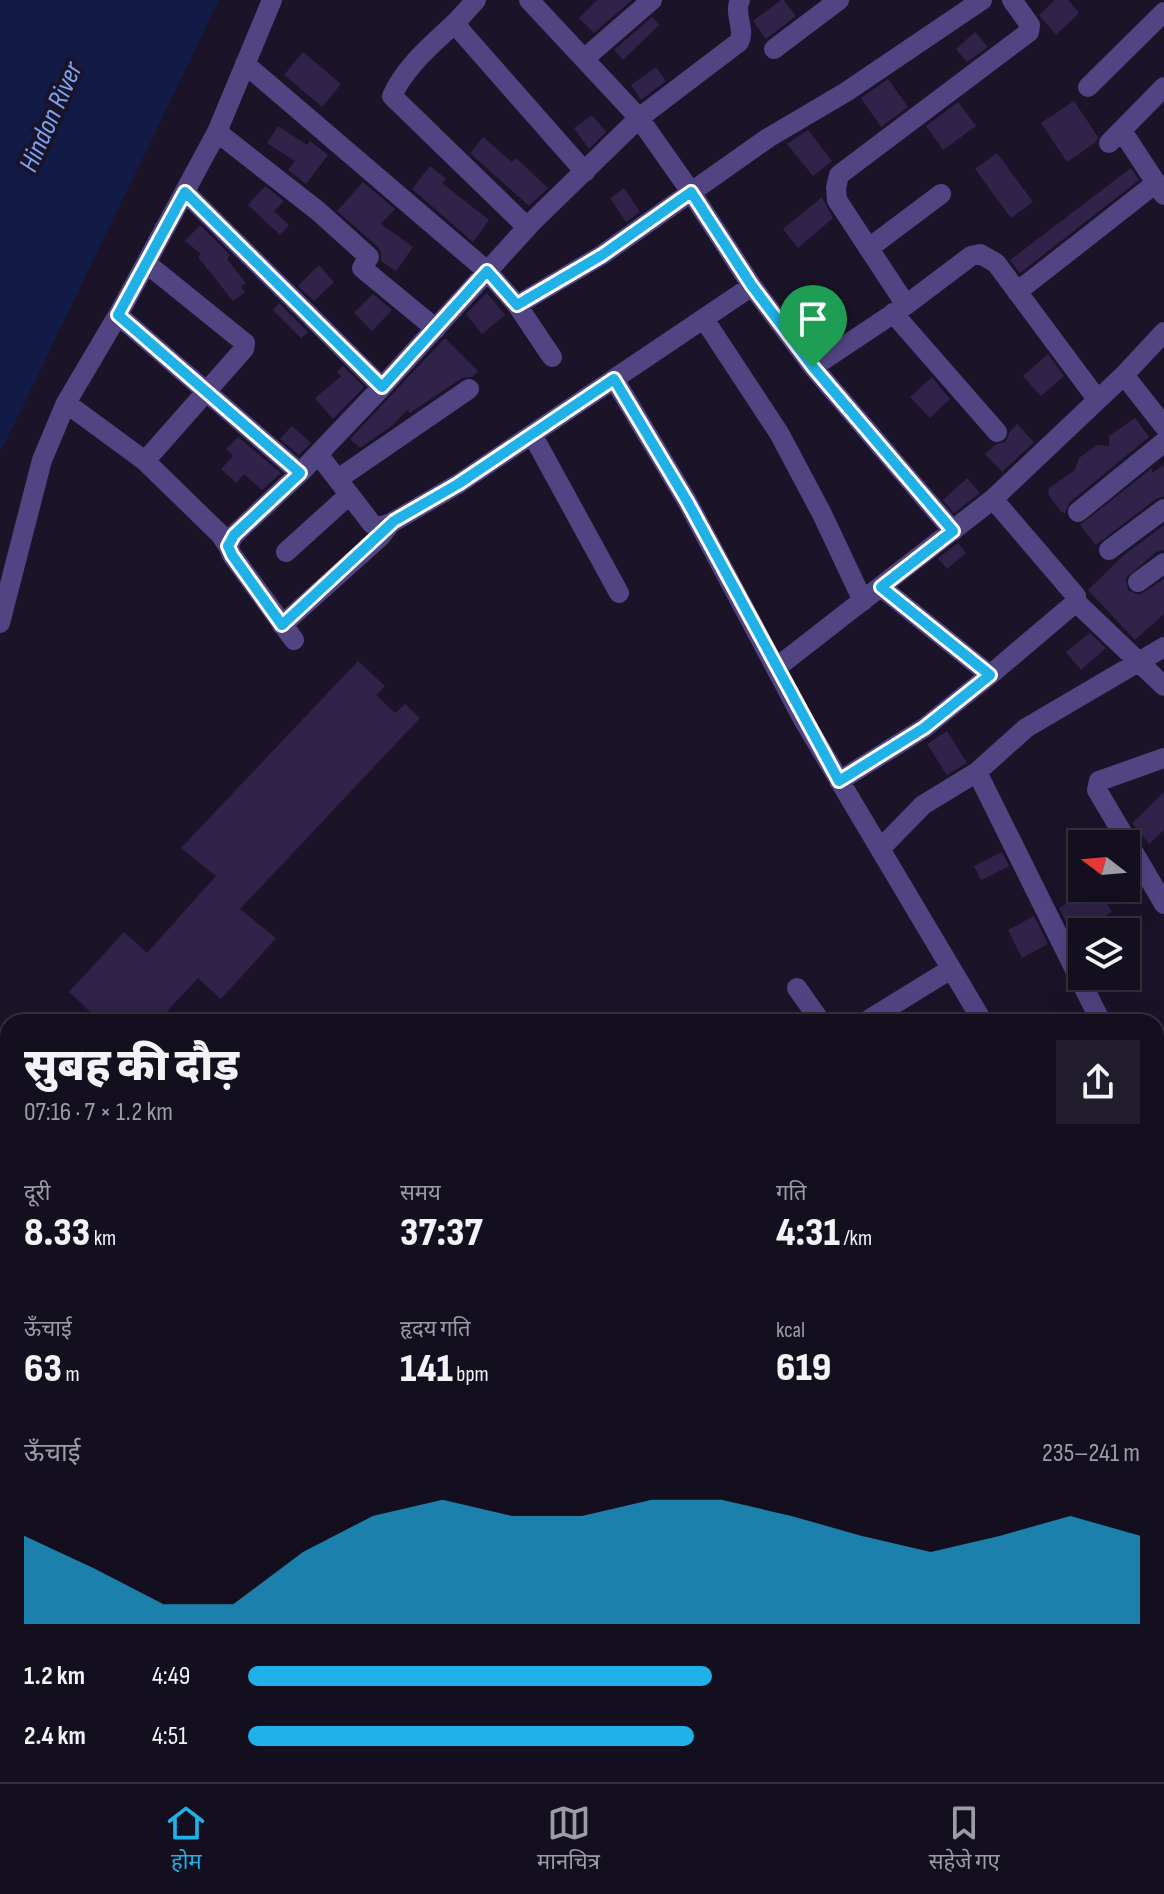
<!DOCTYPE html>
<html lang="hi">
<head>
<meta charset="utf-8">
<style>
  body { margin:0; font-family:"Sofia Sans Condensed","Noto Sans Devanagari",sans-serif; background:#211d2c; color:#f1f3f6; height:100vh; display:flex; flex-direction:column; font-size:30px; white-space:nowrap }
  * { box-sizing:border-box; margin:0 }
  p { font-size:26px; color:#9d9ca4 }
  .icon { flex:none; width:44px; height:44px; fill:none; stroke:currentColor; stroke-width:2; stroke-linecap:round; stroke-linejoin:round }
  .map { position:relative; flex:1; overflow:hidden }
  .drawer { position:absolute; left:0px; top:1014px; width:1164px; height:768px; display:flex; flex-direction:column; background:#140f1f; border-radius:24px 24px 0 0; box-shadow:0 8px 32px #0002,0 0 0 2px #332f3d }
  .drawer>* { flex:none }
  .needle { width:52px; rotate:286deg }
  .tools { position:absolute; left:1068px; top:830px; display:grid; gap:16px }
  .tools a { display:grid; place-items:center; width:72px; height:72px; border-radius:0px; background:#140f1f; box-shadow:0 8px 32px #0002,0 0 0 2px #332f3d; font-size:40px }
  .pin { position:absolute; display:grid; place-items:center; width:68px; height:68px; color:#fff; margin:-82px -34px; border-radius:50% 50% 50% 0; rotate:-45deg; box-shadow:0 0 8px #0007 }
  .pin .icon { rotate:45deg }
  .round { display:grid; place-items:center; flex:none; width:84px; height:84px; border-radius:0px; background:#211d2c }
  .summary { display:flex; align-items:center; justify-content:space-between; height:136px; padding:0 24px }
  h1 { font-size:44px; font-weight:800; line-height:60px }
  .figures { display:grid; grid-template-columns:repeat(3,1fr); gap:12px; height:136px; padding:8px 24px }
  .figures div { display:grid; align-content:center }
  .figures b { font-size:40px; font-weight:800 }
  .figures small { font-size:22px; font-weight:400 }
  .figures p { font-size:22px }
  .chart { height:224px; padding:16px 24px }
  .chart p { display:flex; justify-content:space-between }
  .chart svg { width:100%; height:144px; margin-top:8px; fill:#1fb1e8; opacity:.7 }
  ul { padding:0 24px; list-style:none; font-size:26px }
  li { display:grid; grid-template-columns:128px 96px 1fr; align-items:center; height:60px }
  li i { height:20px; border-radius:10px; background:#1fb1e8 }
  .dock { display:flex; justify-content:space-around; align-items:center; height:112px; border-top:2px solid #332f3d; background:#140f1f; font-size:22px; color:#9d9ca4 }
  .dock a { display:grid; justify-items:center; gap:4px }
  .dock .on { color:#1fb1e8 }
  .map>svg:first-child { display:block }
</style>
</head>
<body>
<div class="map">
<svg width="1164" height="1782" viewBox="0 0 1164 1782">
  <rect width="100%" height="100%" fill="#1b1429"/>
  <path fill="#111b45" d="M 0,0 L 219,0 L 0,453 Z"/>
  <path fill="#302248" d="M 597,0 L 632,0 L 594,33 L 579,18 Z
    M 781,0 L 784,0 L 796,16 L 766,39 L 753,21 Z
    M 1055,0 L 1068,0 L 1079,13 L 1056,35 L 1039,15 Z
    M 652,17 L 659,25 L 623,60 L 614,50 Z
    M 975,32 L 988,47 L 967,62 L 956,49 Z
    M 303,52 L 341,84 L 322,107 L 284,75 Z
    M 656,67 L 666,81 L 641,100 L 631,85 Z
    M 888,79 L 908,107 L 881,127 L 861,98 Z
    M 1074,101 L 1098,137 L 1096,142 L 1067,162 L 1041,123 Z
    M 958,102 L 976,126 L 943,150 L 926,126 Z
    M 592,115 L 606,132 L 589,149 L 574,128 Z
    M 278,126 L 307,145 L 310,141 L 328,155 L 306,184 L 288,170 L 295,161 L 267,143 Z
    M 808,130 L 832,161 L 813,176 L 787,144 Z
    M 483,137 L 512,162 L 516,158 L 548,188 L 529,206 L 470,153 Z
    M 997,153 L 1033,202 L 1011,218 L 975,169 Z
    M 430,166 L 446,179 L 442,183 L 489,220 L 473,242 L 412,189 Z
    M 1131,168 L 1139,180 L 1020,273 L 1010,260 Z
    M 363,182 L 395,209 L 381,224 L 413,247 L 396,271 L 381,261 L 381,253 L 378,247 L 337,211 Z
    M 265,186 L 284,201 L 274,211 L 289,225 L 280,235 L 248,205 Z
    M 624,188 L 640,212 L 626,222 L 610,198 Z
    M 822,197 L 833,218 L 798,248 L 783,229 Z
    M 200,225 L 230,255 L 227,259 L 246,283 L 241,287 L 245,292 L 233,301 L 198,257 L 201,254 L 185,241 Z
    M 319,265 L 334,282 L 314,301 L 298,286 Z
    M 487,293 L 505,315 L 482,334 L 466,314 Z
    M 373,294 L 392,310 L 372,331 L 354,313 Z
    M 279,303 L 308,332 L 301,338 L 273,310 Z
    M 445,338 L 478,371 L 472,377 L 462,378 L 410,413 L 407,410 L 393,425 L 360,448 L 350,439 Z
    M 1048,354 L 1064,376 L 1041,396 L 1023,376 Z
    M 343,366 L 364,387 L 333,419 L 315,398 L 341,376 L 337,372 Z
    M 932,377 L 950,399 L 930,418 L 910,397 Z
    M 1135,418 L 1149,437 L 1070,502 L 1065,513 L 1061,512 L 1048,494 L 1049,488 L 1075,470 L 1079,458 L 1097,445 L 1109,446 L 1109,436 Z
    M 1017,424 L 1034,442 L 1002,472 L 985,454 L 995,445 L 1006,441 L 1010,431 Z
    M 292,426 L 311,443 L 299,455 L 280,439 Z
    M 238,437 L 281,473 L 262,490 L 244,474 L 236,483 L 221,469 L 233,456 L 226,449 Z
    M 1164,465 L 1164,496 L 1156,499 L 1096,545 L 1080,525 L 1152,468 L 1152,473 Z
    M 967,478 L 980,493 L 954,513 L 943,500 Z
    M 1164,525 L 1164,550 L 1156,552 L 1126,578 L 1128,590 L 1139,595 L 1164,579 L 1164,614 L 1135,640 L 1088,590 L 1124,555 Z
    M 958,543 L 966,553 L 947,569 L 938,558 Z
    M 1090,633 L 1106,648 L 1081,670 L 1066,652 Z
    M 358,661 L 385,686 L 376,695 L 395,713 L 405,704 L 420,718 L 240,909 L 276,938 L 221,999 L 198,978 L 157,1022 L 101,1022 L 69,992 L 124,932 L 147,953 L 216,876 L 181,848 Z
    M 947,731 L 967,763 L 947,775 L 927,744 Z
    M 1164,792 L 1164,830 L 1149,844 L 1132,823 Z
    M 1002,852 L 1009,866 L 981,880 L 974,866 Z
    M 1093,888 L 1098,888 L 1112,912 L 1076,934 L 1074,930 L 1071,932 L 1059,908 Z
    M 1034,916 L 1048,944 L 1022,958 L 1008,930 Z"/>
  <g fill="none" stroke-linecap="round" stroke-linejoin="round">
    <path stroke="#514483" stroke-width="20" d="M 476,0 L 457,21 L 460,30 L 585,172
      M 529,0 L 639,118 L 691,192 L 752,286 L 813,367 L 953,531
      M 457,21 C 433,44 406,65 392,96 L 527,227
      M 774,49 L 839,0
      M 585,58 L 652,0
      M 245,64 L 487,271 L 517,305 L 552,357
      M 1088,87 L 1164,12
      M 1122,131 L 1164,195
      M 217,132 L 318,211 L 369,257 L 362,268 L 436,329
      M 1109,143 L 1164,87
      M 185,192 L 382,387
      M 869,248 L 941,194
      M 1017,292 L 1156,183
      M 517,305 L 602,255 L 768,138 L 846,92 L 982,0
      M 906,305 L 837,200 L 836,188 L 839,175 L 1029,32 L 1030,25 L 1012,0
      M 893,313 L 997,432
      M 118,315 L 300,473
      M 704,319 L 779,433 L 822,514 L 863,601
      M 813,367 L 906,305 L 971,256 L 980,254 L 996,263 L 1097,399
      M 1124,375 L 1164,426
      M 614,379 L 687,501 L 804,721 L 983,1022
      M 66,403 L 145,461 L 220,534 L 228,546
      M 532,434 L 619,593
      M 318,454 L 372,524 L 380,527 L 391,523 L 458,484 L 752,286
      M 145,461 L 244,349 L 245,343 L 146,263
      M 338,479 L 469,389
      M 1078,512 L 1164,442
      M 1109,550 L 1164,509
      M 286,552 L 349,495
      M 1138,582 L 1164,563
      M 881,587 L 990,675
      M 1076,602 L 1164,686
      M 0,623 L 42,460 L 66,403 L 118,315 L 217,132 L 272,0
      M 282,625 L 381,536 L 391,523
      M 294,640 L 232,555 L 228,546 L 234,535 L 300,473 L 382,387 L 533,221 L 639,118 L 739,42 C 746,29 733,14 740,0
      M 776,668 L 993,499 L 1124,375 L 1164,332
      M 1164,758 L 1099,781 L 1097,790 L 1164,904
      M 977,772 L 1101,1022
      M 839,781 L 924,728 L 990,675 L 1076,602 L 1076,596 L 993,499
      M 881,848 L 923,805 L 977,772 L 1026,728 L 1164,647
      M 797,988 L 821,1022
      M 865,1022 L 951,969
      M 1156,1112 L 1164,1121
      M 1156,1244 L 1164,1235
      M 1156,1263 L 1164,1268
      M 1156,1583 L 1164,1590
      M 1156,1679 L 1164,1686
      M 1116,1774 L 1127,1782"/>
    <path stroke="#ef6791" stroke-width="24" d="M 1156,1459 L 1164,1447
      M 1156,1562 L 1164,1550
      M 944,1782 L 949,1774
      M 1014,1782 L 1019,1774"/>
    <defs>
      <path id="rail" d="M 1156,1478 L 1164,1466
        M 1156,1510 L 1164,1497
        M 959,1782 L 965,1774
        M 980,1782 L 985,1774"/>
    </defs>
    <use href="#rail" stroke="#1fb1e8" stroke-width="8"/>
    <use href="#rail" stroke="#1b1429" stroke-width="5" stroke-dasharray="15" stroke-linecap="butt"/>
  </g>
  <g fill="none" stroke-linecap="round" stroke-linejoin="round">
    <defs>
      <path id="route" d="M 185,192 L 382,387 L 487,271 L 517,305 L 602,255 L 691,192 L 752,286 L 813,367 L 953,531 L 881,587 L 990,675 L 924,728 L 839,781 L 687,501 L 614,379 L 458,484 L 394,521 L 282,625 L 232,555 L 228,546 L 234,535 L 300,473 L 118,315 Z"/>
    </defs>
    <use href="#route" stroke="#fff" stroke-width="16"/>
    <use href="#route" stroke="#1fb1e8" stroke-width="10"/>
  </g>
  <g text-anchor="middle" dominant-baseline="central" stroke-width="8" stroke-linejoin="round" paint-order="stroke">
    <g font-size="28" font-style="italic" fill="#78a4f1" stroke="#1b1429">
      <text transform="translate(51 117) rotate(-66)">Hindon River</text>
    </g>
  </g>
</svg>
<div class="tools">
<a><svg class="needle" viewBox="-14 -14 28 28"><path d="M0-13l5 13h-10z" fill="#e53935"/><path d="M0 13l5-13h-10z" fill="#9d9ca4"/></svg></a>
<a><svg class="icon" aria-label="layers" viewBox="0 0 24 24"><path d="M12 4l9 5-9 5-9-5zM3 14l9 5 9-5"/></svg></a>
</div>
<div class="pin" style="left:813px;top:367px;background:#1e9e55"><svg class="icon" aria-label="arrive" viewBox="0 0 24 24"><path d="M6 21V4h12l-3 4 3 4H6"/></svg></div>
<section class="drawer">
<div class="summary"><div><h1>सुबह की दौड़</h1><p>07:16 · 7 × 1.2 km</p></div><a class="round"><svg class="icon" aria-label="share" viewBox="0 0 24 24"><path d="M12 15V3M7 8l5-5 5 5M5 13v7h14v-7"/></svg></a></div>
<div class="figures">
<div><p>दूरी</p><b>8.33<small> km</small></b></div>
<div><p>समय</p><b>37:37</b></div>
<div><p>गति</p><b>4:31<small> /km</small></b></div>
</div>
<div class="figures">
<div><p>ऊँचाई</p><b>63<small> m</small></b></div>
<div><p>हृदय गति</p><b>141<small> bpm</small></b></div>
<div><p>kcal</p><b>619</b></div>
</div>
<div class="chart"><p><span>ऊँचाई</span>235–241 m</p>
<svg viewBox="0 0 160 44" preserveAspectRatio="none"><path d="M0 44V17L10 27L20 38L30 38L40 22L50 11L60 6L70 11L80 11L90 6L100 6L110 11L120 17L130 22L140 17L150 11L160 17V44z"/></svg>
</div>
<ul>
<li><b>1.2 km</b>4:49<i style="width:52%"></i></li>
<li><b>2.4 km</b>4:51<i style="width:50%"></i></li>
</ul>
</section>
</div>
<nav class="dock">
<a class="on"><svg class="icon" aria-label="home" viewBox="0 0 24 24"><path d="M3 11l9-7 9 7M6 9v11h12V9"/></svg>होम</a>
<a><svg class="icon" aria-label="map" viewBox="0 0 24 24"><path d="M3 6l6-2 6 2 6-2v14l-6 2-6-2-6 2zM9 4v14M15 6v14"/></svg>मानचित्र</a>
<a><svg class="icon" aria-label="saved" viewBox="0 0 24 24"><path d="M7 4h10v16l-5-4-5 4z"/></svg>सहेजे गए</a>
</nav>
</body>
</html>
